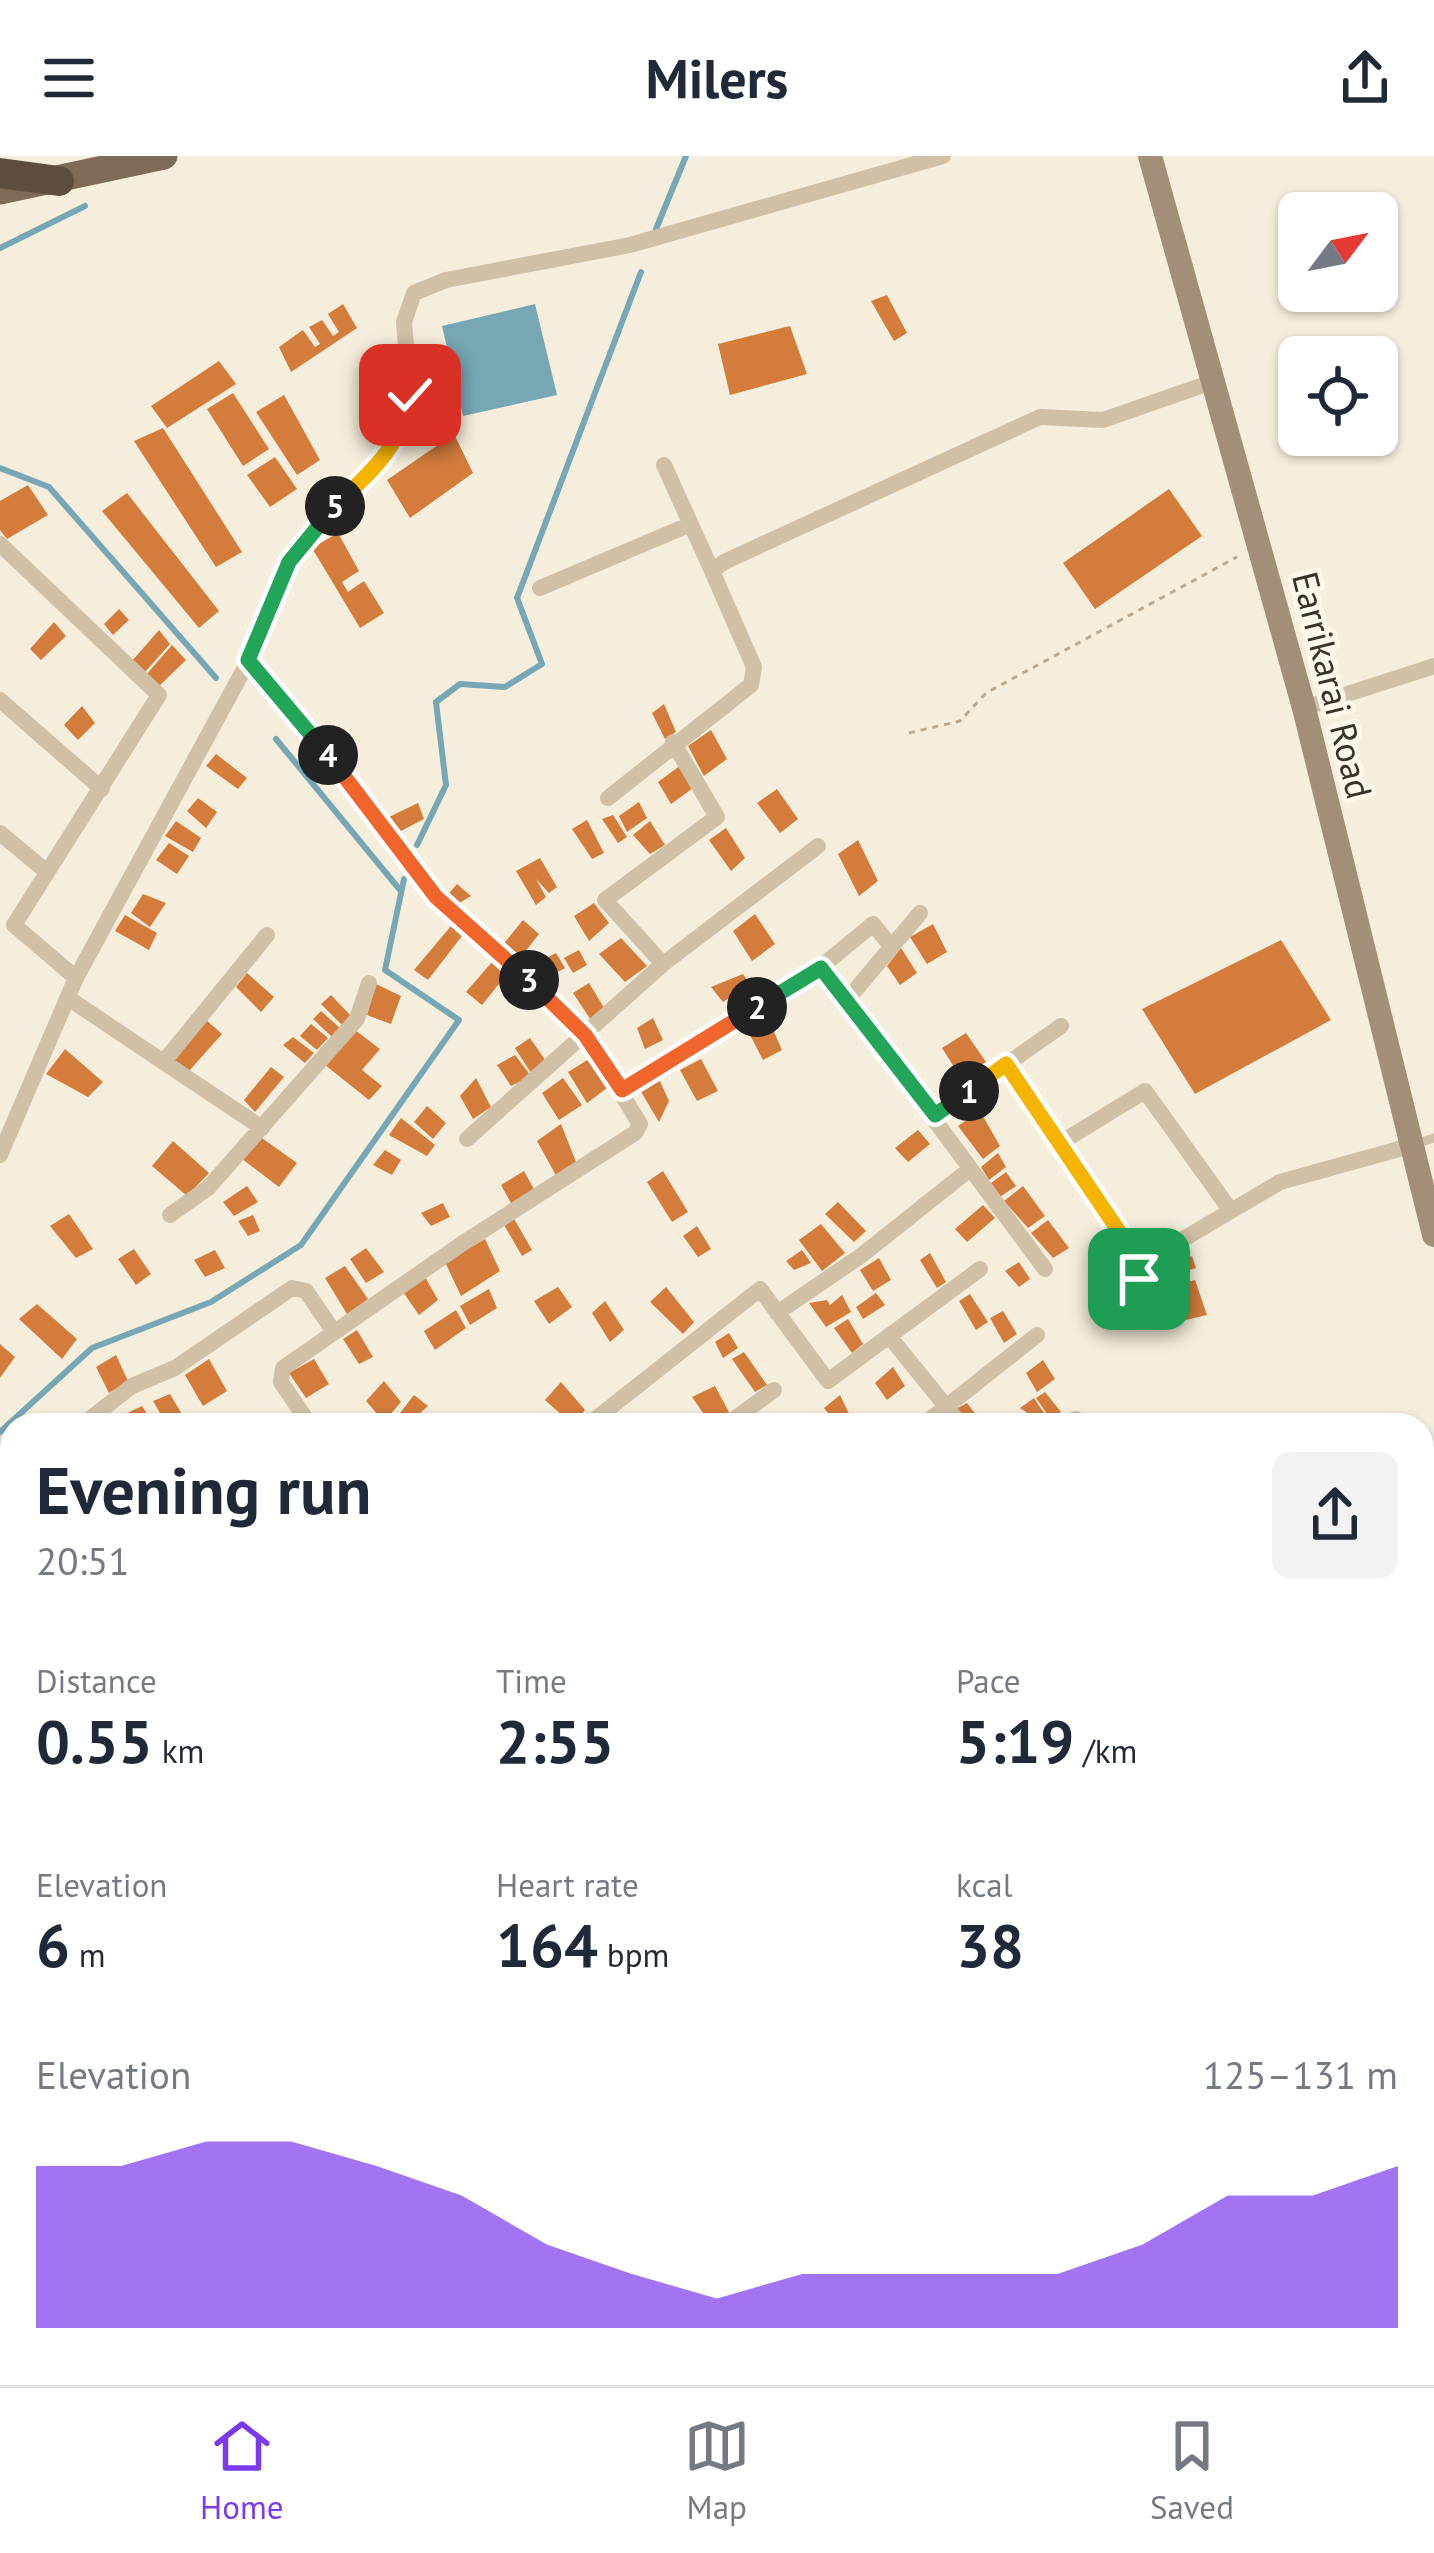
<!DOCTYPE html>
<html lang="en">
<head>
<meta charset="utf-8">
<style>
  body { margin:0; font-family:"PT Sans",sans-serif; background:#f2f2f3; color:#1f2937; height:100vh; display:flex; flex-direction:column; font-size:45px; white-space:nowrap }
  * { box-sizing:border-box; margin:0 }
  p { font-size:39px; color:#747a83 }
  .icon { flex:none; width:66px; height:66px; fill:none; stroke:currentColor; stroke-width:2; stroke-linecap:round; stroke-linejoin:round }
  .map { position:relative; flex:1; overflow:hidden }
  .details { position:absolute; left:0px; top:1257px; width:1434px; height:972px; display:flex; flex-direction:column; background:#fff; border-radius:36px 36px 0 0; box-shadow:0 3px 9px #0004 }
  .details>* { flex:none }
  .needle { width:78px; rotate:58deg }
  .fabs { position:absolute; left:1278px; top:36px; display:grid; gap:24px }
  .fabs a { display:grid; place-items:center; width:120px; height:120px; border-radius:18px; background:#fff; box-shadow:0 3px 9px #0004; font-size:60px }
  .pin { position:absolute; display:grid; place-items:center; width:102px; height:102px; color:#fff; margin:-51px; border-radius:24px; box-shadow:0 6px 18px #0006 }
  .km { position:absolute; width:60px; height:60px; margin:-30px; border-radius:50%; background:#222; color:#fff; font-size:33px; line-height:60px; text-align:center }
  .round { display:grid; place-items:center; flex:none; width:126px; height:126px; border-radius:18px; background:#f2f2f3 }
  .overview { display:flex; align-items:center; justify-content:space-between; height:204px; padding:0 36px }
  h1 { font-size:66px; font-weight:700; line-height:90px }
  .figures { display:grid; grid-template-columns:repeat(3,1fr); gap:18px; height:204px; padding:12px 36px }
  .figures div { display:grid; align-content:center }
  .figures b { font-size:60px; font-weight:700 }
  .figures small { font-size:33px; font-weight:400 }
  .figures p { font-size:33px }
  .chart { height:336px; padding:24px 36px }
  .chart p { display:flex; justify-content:space-between }
  .chart svg { width:100%; height:216px; margin-top:12px; fill:#7c3aed; opacity:.7 }
  header { display:flex; justify-content:space-between; align-items:center; height:156px; padding:0 36px; background:#fff; font-size:54px; font-weight:700 }
  .dock { display:flex; justify-content:space-around; align-items:center; height:168px; border-top:3px solid #e0e1e3; background:#fff; font-size:33px; color:#747a83 }
  .dock a { display:grid; justify-items:center; gap:6px }
  .dock .selected { color:#7c3aed }
  .map>svg:first-child { display:block }
</style>
</head>
<body>
<header><svg class="icon" aria-label="menu" viewBox="0 0 24 24"><path d="M4 6h16M4 12h16M4 18h16"/></svg>Milers<svg class="icon" aria-label="share" viewBox="0 0 24 24"><path d="M12 15V3M7 8l5-5 5 5M5 13v7h14v-7"/></svg></header>
<div class="map">
<svg width="1434" height="2229" viewBox="0 0 1434 2229">
  <rect width="100%" height="100%" fill="#f5eedc"/>
  <path fill="#77a7b5" d="M 535,148 L 557,239 L 463,260 L 442,170 Z"/>
  <g fill="none" stroke-linecap="round" stroke-linejoin="round">
    <path stroke="#77a7b5" stroke-width="6" d="M 656,73 L 686,0
      M 0,92 L 85,50
      M 0,312 L 49,331 L 216,522
      M 276,583 L 400,734
      M 417,689 L 446,629 L 436,546 L 460,528 L 505,531 L 542,508 L 517,442 L 641,116
      M 0,1276 L 92,1192 L 211,1146 L 301,1089 L 459,864 L 385,814 L 404,723"/>
  </g>
  <path fill="#d37c3c" d="M 887,139 L 907,177 L 894,185 L 871,145 Z
    M 343,148 L 357,172 L 291,216 L 279,191 L 303,174 L 315,191 L 320,188 L 309,171 L 322,164 L 333,180 L 339,176 L 328,158 Z
    M 790,170 L 807,218 L 730,239 L 718,188 Z
    M 219,205 L 236,228 L 167,272 L 151,250 Z
    M 233,237 L 269,293 L 243,310 L 207,253 Z
    M 284,239 L 320,304 L 297,319 L 256,256 Z
    M 163,272 L 242,396 L 216,411 L 134,285 Z
    M 454,278 L 473,317 L 410,362 L 387,324 Z
    M 275,301 L 297,333 L 270,351 L 247,319 Z
    M 28,329 L 48,359 L 7,383 L 0,374 L 0,345 Z
    M 1169,333 L 1202,380 L 1095,453 L 1063,407 Z
    M 127,337 L 219,455 L 199,472 L 102,355 Z
    M 338,377 L 359,415 L 342,426 L 348,436 L 364,425 L 384,457 L 360,472 L 312,392 Z
    M 119,453 L 129,464 L 113,479 L 104,468 Z
    M 54,466 L 66,480 L 41,504 L 30,493 Z
    M 159,474 L 170,488 L 145,516 L 132,505 Z
    M 172,489 L 186,504 L 157,532 L 145,520 Z
    M 664,548 L 676,576 L 665,583 L 652,557 Z
    M 82,550 L 95,567 L 78,584 L 64,569 Z
    M 711,574 L 727,603 L 704,620 L 688,590 Z
    M 216,598 L 247,622 L 238,633 L 206,610 Z
    M 681,609 L 696,630 L 671,648 L 658,626 Z
    M 777,633 L 798,663 L 780,677 L 757,647 Z
    M 198,642 L 217,656 L 206,672 L 187,655 Z
    M 639,646 L 647,662 L 627,676 L 619,660 Z
    M 418,647 L 424,663 L 399,676 L 389,661 Z
    M 613,659 L 627,681 L 618,687 L 602,663 Z
    M 587,664 L 604,697 L 592,703 L 572,673 Z
    M 176,665 L 201,682 L 193,696 L 165,680 Z
    M 650,665 L 665,689 L 650,698 L 633,679 Z
    M 726,672 L 745,702 L 731,715 L 709,684 Z
    M 858,684 L 878,725 L 859,740 L 838,698 Z
    M 169,687 L 189,700 L 177,718 L 156,704 Z
    M 540,702 L 557,731 L 549,737 L 536,723 L 546,741 L 536,749 L 516,715 Z
    M 457,728 L 471,740 L 456,749 L 445,742 Z
    M 143,738 L 166,747 L 150,771 L 131,757 Z
    M 594,747 L 609,767 L 589,785 L 574,760 Z
    M 755,758 L 775,788 L 752,805 L 733,775 Z
    M 125,759 L 157,777 L 149,794 L 115,775 Z
    M 523,764 L 539,778 L 518,805 L 502,790 Z
    M 933,768 L 947,796 L 927,808 L 910,781 Z
    M 451,770 L 462,780 L 428,824 L 414,814 Z
    M 621,782 L 647,810 L 625,826 L 599,798 Z
    M 1281,784 L 1331,864 L 1195,938 L 1142,853 Z
    M 901,792 L 917,817 L 900,829 L 887,810 Z
    M 579,794 L 587,809 L 573,817 L 564,802 Z
    M 556,797 L 565,812 L 549,821 L 541,805 Z
    M 492,806 L 507,818 L 482,849 L 466,836 Z
    M 247,817 L 274,841 L 261,856 L 236,831 Z
    M 743,818 L 750,828 L 723,846 L 711,831 Z
    M 589,827 L 606,855 L 591,864 L 573,837 Z
    M 376,828 L 401,840 L 391,868 L 367,859 Z
    M 331,839 L 352,861 L 344,871 L 321,848 Z
    M 321,855 L 340,872 L 332,881 L 313,863 Z
    M 653,862 L 663,884 L 645,893 L 637,872 Z
    M 205,863 L 222,878 L 189,915 L 173,904 Z
    M 770,867 L 782,894 L 763,904 L 748,875 Z
    M 311,868 L 328,882 L 317,894 L 300,880 Z
    M 355,874 L 380,893 L 362,914 L 382,930 L 369,944 L 325,909 Z
    M 966,877 L 986,906 L 961,922 L 942,892 Z
    M 293,881 L 314,897 L 305,907 L 283,889 Z
    M 530,882 L 548,908 L 533,920 L 515,892 Z
    M 65,893 L 103,926 L 88,941 L 46,918 Z
    M 515,899 L 531,920 L 511,930 L 497,909 Z
    M 589,903 L 607,932 L 587,947 L 568,916 Z
    M 701,903 L 718,935 L 697,945 L 680,914 Z
    M 271,911 L 284,921 L 255,956 L 244,944 Z
    M 476,922 L 491,951 L 473,963 L 460,940 Z
    M 563,922 L 582,949 L 559,964 L 542,937 Z
    M 659,923 L 669,945 L 659,966 L 640,934 Z
    M 427,950 L 446,967 L 433,983 L 414,966 Z
    M 980,955 L 1000,990 L 983,1003 L 958,970 Z
    M 401,962 L 435,989 L 427,1000 L 389,979 Z
    M 561,968 L 578,1011 L 558,1023 L 537,985 Z
    M 918,974 L 930,988 L 908,1006 L 895,992 Z
    M 259,980 L 297,1007 L 279,1031 L 242,1003 Z
    M 173,985 L 209,1017 L 187,1040 L 152,1010 Z
    M 385,994 L 401,1004 L 392,1019 L 373,1009 Z
    M 998,997 L 1006,1011 L 989,1024 L 981,1011 Z
    M 524,1015 L 535,1035 L 512,1049 L 501,1029 Z
    M 663,1015 L 688,1056 L 672,1066 L 647,1026 Z
    M 1006,1016 L 1016,1030 L 1000,1041 L 991,1027 Z
    M 247,1030 L 258,1046 L 234,1060 L 223,1046 Z
    M 1023,1030 L 1045,1060 L 1028,1072 L 1004,1045 Z
    M 838,1046 L 866,1075 L 854,1086 L 825,1058 Z
    M 443,1047 L 450,1061 L 431,1070 L 421,1057 Z
    M 983,1049 L 995,1062 L 967,1086 L 955,1073 Z
    M 69,1058 L 93,1093 L 76,1102 L 50,1070 Z
    M 253,1059 L 260,1075 L 248,1080 L 238,1065 Z
    M 513,1061 L 532,1094 L 522,1100 L 503,1067 Z
    M 1048,1064 L 1069,1092 L 1053,1102 L 1031,1077 Z
    M 821,1068 L 845,1097 L 822,1115 L 799,1084 Z
    M 697,1070 L 711,1093 L 698,1101 L 683,1080 Z
    M 485,1083 L 500,1115 L 461,1140 L 445,1106 Z
    M 366,1092 L 384,1116 L 366,1127 L 350,1103 Z
    M 134,1093 L 151,1118 L 136,1129 L 118,1103 Z
    M 215,1094 L 225,1112 L 205,1121 L 194,1104 Z
    M 802,1094 L 811,1107 L 794,1114 L 786,1105 Z
    M 930,1097 L 946,1126 L 937,1132 L 920,1104 Z
    M 1192,1100 L 1196,1112 L 1166,1121 L 1166,1110 Z
    M 879,1102 L 891,1124 L 873,1135 L 860,1114 Z
    M 1019,1106 L 1030,1123 L 1019,1131 L 1005,1115 Z
    M 345,1110 L 368,1143 L 347,1158 L 325,1122 Z
    M 424,1119 L 438,1144 L 419,1159 L 403,1136 Z
    M 1195,1124 L 1207,1159 L 1173,1167 L 1162,1133 Z
    M 558,1131 L 572,1151 L 549,1168 L 534,1145 Z
    M 666,1131 L 694,1166 L 683,1178 L 650,1146 Z
    M 489,1133 L 497,1152 L 470,1169 L 460,1150 Z
    M 876,1137 L 885,1149 L 863,1163 L 856,1151 Z
    M 970,1138 L 988,1166 L 976,1174 L 959,1145 Z
    M 842,1139 L 851,1156 L 826,1171 L 809,1147 L 827,1144 L 830,1149 Z
    M 605,1145 L 624,1174 L 610,1186 L 592,1157 Z
    M 37,1148 L 77,1183 L 62,1203 L 19,1163 Z
    M 456,1154 L 466,1172 L 435,1194 L 424,1175 Z
    M 1003,1155 L 1017,1178 L 1004,1187 L 990,1162 Z
    M 848,1163 L 863,1188 L 852,1197 L 834,1172 Z
    M 357,1174 L 373,1201 L 359,1208 L 343,1183 Z
    M 729,1177 L 738,1192 L 723,1202 L 715,1186 Z
    M 0,1188 L 15,1201 L 0,1222 Z
    M 744,1196 L 767,1229 L 755,1236 L 732,1203 Z
    M 116,1199 L 128,1225 L 109,1237 L 96,1211 Z
    M 209,1203 L 227,1235 L 203,1250 L 185,1219 Z
    M 314,1203 L 329,1228 L 306,1242 L 289,1217 Z
    M 1043,1204 L 1055,1223 L 1037,1236 L 1026,1217 Z
    M 893,1211 L 905,1230 L 887,1244 L 875,1227 Z
    M 384,1225 L 401,1246 L 384,1266 L 366,1245 Z
    M 561,1226 L 585,1254 L 573,1269 L 545,1244 Z
    M 715,1230 L 729,1256 L 710,1267 L 692,1241 Z
    M 1045,1236 L 1061,1256 L 1050,1262 L 1036,1242 Z
    M 170,1238 L 186,1265 L 179,1269 L 167,1269 L 153,1245 Z
    M 414,1239 L 428,1250 L 407,1269 L 397,1261 Z
    M 840,1239 L 853,1266 L 848,1269 L 838,1269 L 824,1252 Z
    M 1034,1242 L 1050,1266 L 1045,1269 L 1020,1252 Z
    M 967,1247 L 984,1269 L 969,1269 L 956,1253 Z
    M 142,1250 L 154,1269 L 124,1269 L 119,1261 Z
    M 1434,1391 L 1434,1464 L 1422,1466 L 1422,1393 Z
    M 1429,1517 L 1434,1525 L 1434,1603 L 1422,1609 L 1422,1520 Z
    M 1422,1628 L 1434,1655 L 1434,1664 L 1422,1669 Z"/>
  <g fill="none" stroke-linecap="round" stroke-linejoin="round">
    <path stroke="#bbaa90" stroke-width="3" stroke-dasharray="6 6" stroke-linecap="butt" d="M 909,577 L 960,565 L 986,537 L 1237,401"/>
    <path stroke="#cfc0a6" stroke-width="9" d="M 1415,988 L 1434,982"/>
    <path stroke="#cfc0a6" stroke-width="16" d="M 664,309 L 712,415
      M 0,388 L 159,539 L 14,769 L 76,822
      M 540,432 L 691,368
      M 249,504 L 349,624 L 436,741 L 585,879 L 640,968 L 635,977 L 463,1087 L 283,1212 L 281,1226 L 310,1269
      M 0,544 L 102,633
      M 1304,552 L 1434,510
      M 608,642 L 751,529 L 754,511 L 712,415 L 724,406 L 1040,261 L 1103,264 L 1212,226
      M 0,677 L 47,716
      M 663,808 L 605,744 L 717,661 L 673,586
      M 821,811 L 1045,1113
      M 68,842 L 262,972
      M 847,844 L 920,757
      M 166,903 L 267,779
      M 1006,907 L 1141,1108
      M 622,934 L 821,811 L 873,768 L 891,790
      M 935,959 L 1061,870
      M 467,983 L 663,808 L 818,690
      M 1060,987 L 1145,935 L 1231,1055
      M 0,999 L 76,822 L 249,504 L 288,406 L 315,370 L 387,301 L 406,269 L 410,239 L 404,166 L 414,137 L 446,124 L 630,89 L 943,0
      M 170,1059 L 208,1032 L 357,863 L 369,827
      M 1139,1139 L 1141,1108 L 1280,1026 L 1410,990
      M 777,1157 L 862,1099 L 970,1013
      M 889,1180 L 961,1269
      M 82,1269 L 132,1230 L 175,1212 L 292,1132 L 306,1135 L 334,1176
      M 588,1269 L 760,1133 L 828,1225 L 980,1113
      M 726,1269 L 774,1234
      M 923,1269 L 1037,1179
      M 1068,1269 L 1076,1263
      M 1422,1379 L 1434,1376
      M 0,1741 L 12,1740
      M 0,1826 L 12,1817
      M 1422,1956 L 1433,1979
      M 0,2078 L 12,2097
      M 86,2217 L 94,2229
      M 392,2217 L 398,2229
      M 505,2217 L 509,2229
      M 1024,2217 L 1028,2229
      M 255,2229 L 279,2217
      M 650,2229 L 678,2217"/>
    <path stroke="#a38f77" stroke-width="24" d="M 1150,0 L 1304,552 L 1434,1079"/>
    <path stroke="#7e6b57" stroke-width="27" d="M 0,35 L 164,0"/>
    <path stroke="#5c4d3e" stroke-width="30" d="M 0,17 L 59,25"/>
  </g>
  <g fill="none" stroke-linecap="round" stroke-linejoin="round">
    <defs>
      <path id="split-1" d="M 969,935 L 1006,908 L 1141,1108 L 1139,1123"/>
      <path id="split-2" d="M 757,851 L 821,812 L 935,959 L 969,935"/>
      <path id="split-3" d="M 529,824 L 585,879 L 622,934 L 757,851"/>
      <path id="split-4" d="M 328,599 L 436,741 L 529,824"/>
      <path id="split-5" d="M 328,599 L 248,504 L 289,406 L 335,350"/>
      <path id="split-6" d="M 335,350 C 372,315 402,290 410,239"/>
    </defs>
    <use href="#split-1" stroke="#fff" stroke-width="24"/>
    <use href="#split-2" stroke="#fff" stroke-width="24"/>
    <use href="#split-3" stroke="#fff" stroke-width="24"/>
    <use href="#split-4" stroke="#fff" stroke-width="24"/>
    <use href="#split-5" stroke="#fff" stroke-width="24"/>
    <use href="#split-6" stroke="#fff" stroke-width="24"/>
    <use href="#split-1" stroke="#f5b400" stroke-width="15"/>
    <use href="#split-2" stroke="#22a559" stroke-width="15"/>
    <use href="#split-3" stroke="#f0652b" stroke-width="15"/>
    <use href="#split-4" stroke="#f0652b" stroke-width="15"/>
    <use href="#split-5" stroke="#22a559" stroke-width="15"/>
    <use href="#split-6" stroke="#f5b400" stroke-width="15"/>
  </g>
  <g text-anchor="middle" dominant-baseline="central" stroke-width="10" stroke-linejoin="round" paint-order="stroke">
    <g font-size="36" fill="#3a3128" stroke="#fcf7e9">
      <text transform="translate(1333 529) rotate(76)">Earrikarai Road</text>
    </g>
  </g>
</svg>
<div class="fabs">
<a><svg class="needle" viewBox="-14 -14 28 28"><path d="M0-13l5 13h-10z" fill="#e53935"/><path d="M0 13l5-13h-10z" fill="#747a83"/></svg></a>
<a><svg class="icon" aria-label="locate" viewBox="0 0 24 24"><circle cx="12" cy="12" r="6"/><path d="M12 2v4M12 18v4M2 12h4M18 12h4"/></svg></a>
</div>
<div class="pin" style="left:1139px;top:1123px;background:#1e9e55"><svg class="icon" aria-label="arrive" viewBox="0 0 24 24"><path d="M6 21V4h12l-3 4 3 4H6"/></svg></div>
<div class="pin" style="left:410px;top:239px;background:#d93025"><svg class="icon" aria-label="check" viewBox="0 0 24 24"><path d="M5 12l5 5 9-10"/></svg></div>
<b class="km" style="left:969px;top:935px">1</b>
<b class="km" style="left:757px;top:851px">2</b>
<b class="km" style="left:529px;top:824px">3</b>
<b class="km" style="left:328px;top:599px">4</b>
<b class="km" style="left:335px;top:350px">5</b>
<section class="details">
<div class="overview"><div><h1>Evening run</h1><p>20:51</p></div><a class="round"><svg class="icon" aria-label="share" viewBox="0 0 24 24"><path d="M12 15V3M7 8l5-5 5 5M5 13v7h14v-7"/></svg></a></div>
<div class="figures">
<div><p>Distance</p><b>0.55<small> km</small></b></div>
<div><p>Time</p><b>2:55</b></div>
<div><p>Pace</p><b>5:19<small> /km</small></b></div>
</div>
<div class="figures">
<div><p>Elevation</p><b>6<small> m</small></b></div>
<div><p>Heart rate</p><b>164<small> bpm</small></b></div>
<div><p>kcal</p><b>38</b></div>
</div>
<div class="chart"><p><span>Elevation</span>125–131 m</p>
<svg viewBox="0 0 160 44" preserveAspectRatio="none"><path d="M0 44V11L10 11L20 6L30 6L40 11L50 17L60 27L70 33L80 38L90 33L100 33L110 33L120 33L130 27L140 17L150 17L160 11V44z"/></svg>
</div>
</section>
</div>
<nav class="dock">
<a class="selected"><svg class="icon" aria-label="home" viewBox="0 0 24 24"><path d="M3 11l9-7 9 7M6 9v11h12V9"/></svg>Home</a>
<a><svg class="icon" aria-label="map" viewBox="0 0 24 24"><path d="M3 6l6-2 6 2 6-2v14l-6 2-6-2-6 2zM9 4v14M15 6v14"/></svg>Map</a>
<a><svg class="icon" aria-label="saved" viewBox="0 0 24 24"><path d="M7 4h10v16l-5-4-5 4z"/></svg>Saved</a>
</nav>
</body>
</html>
